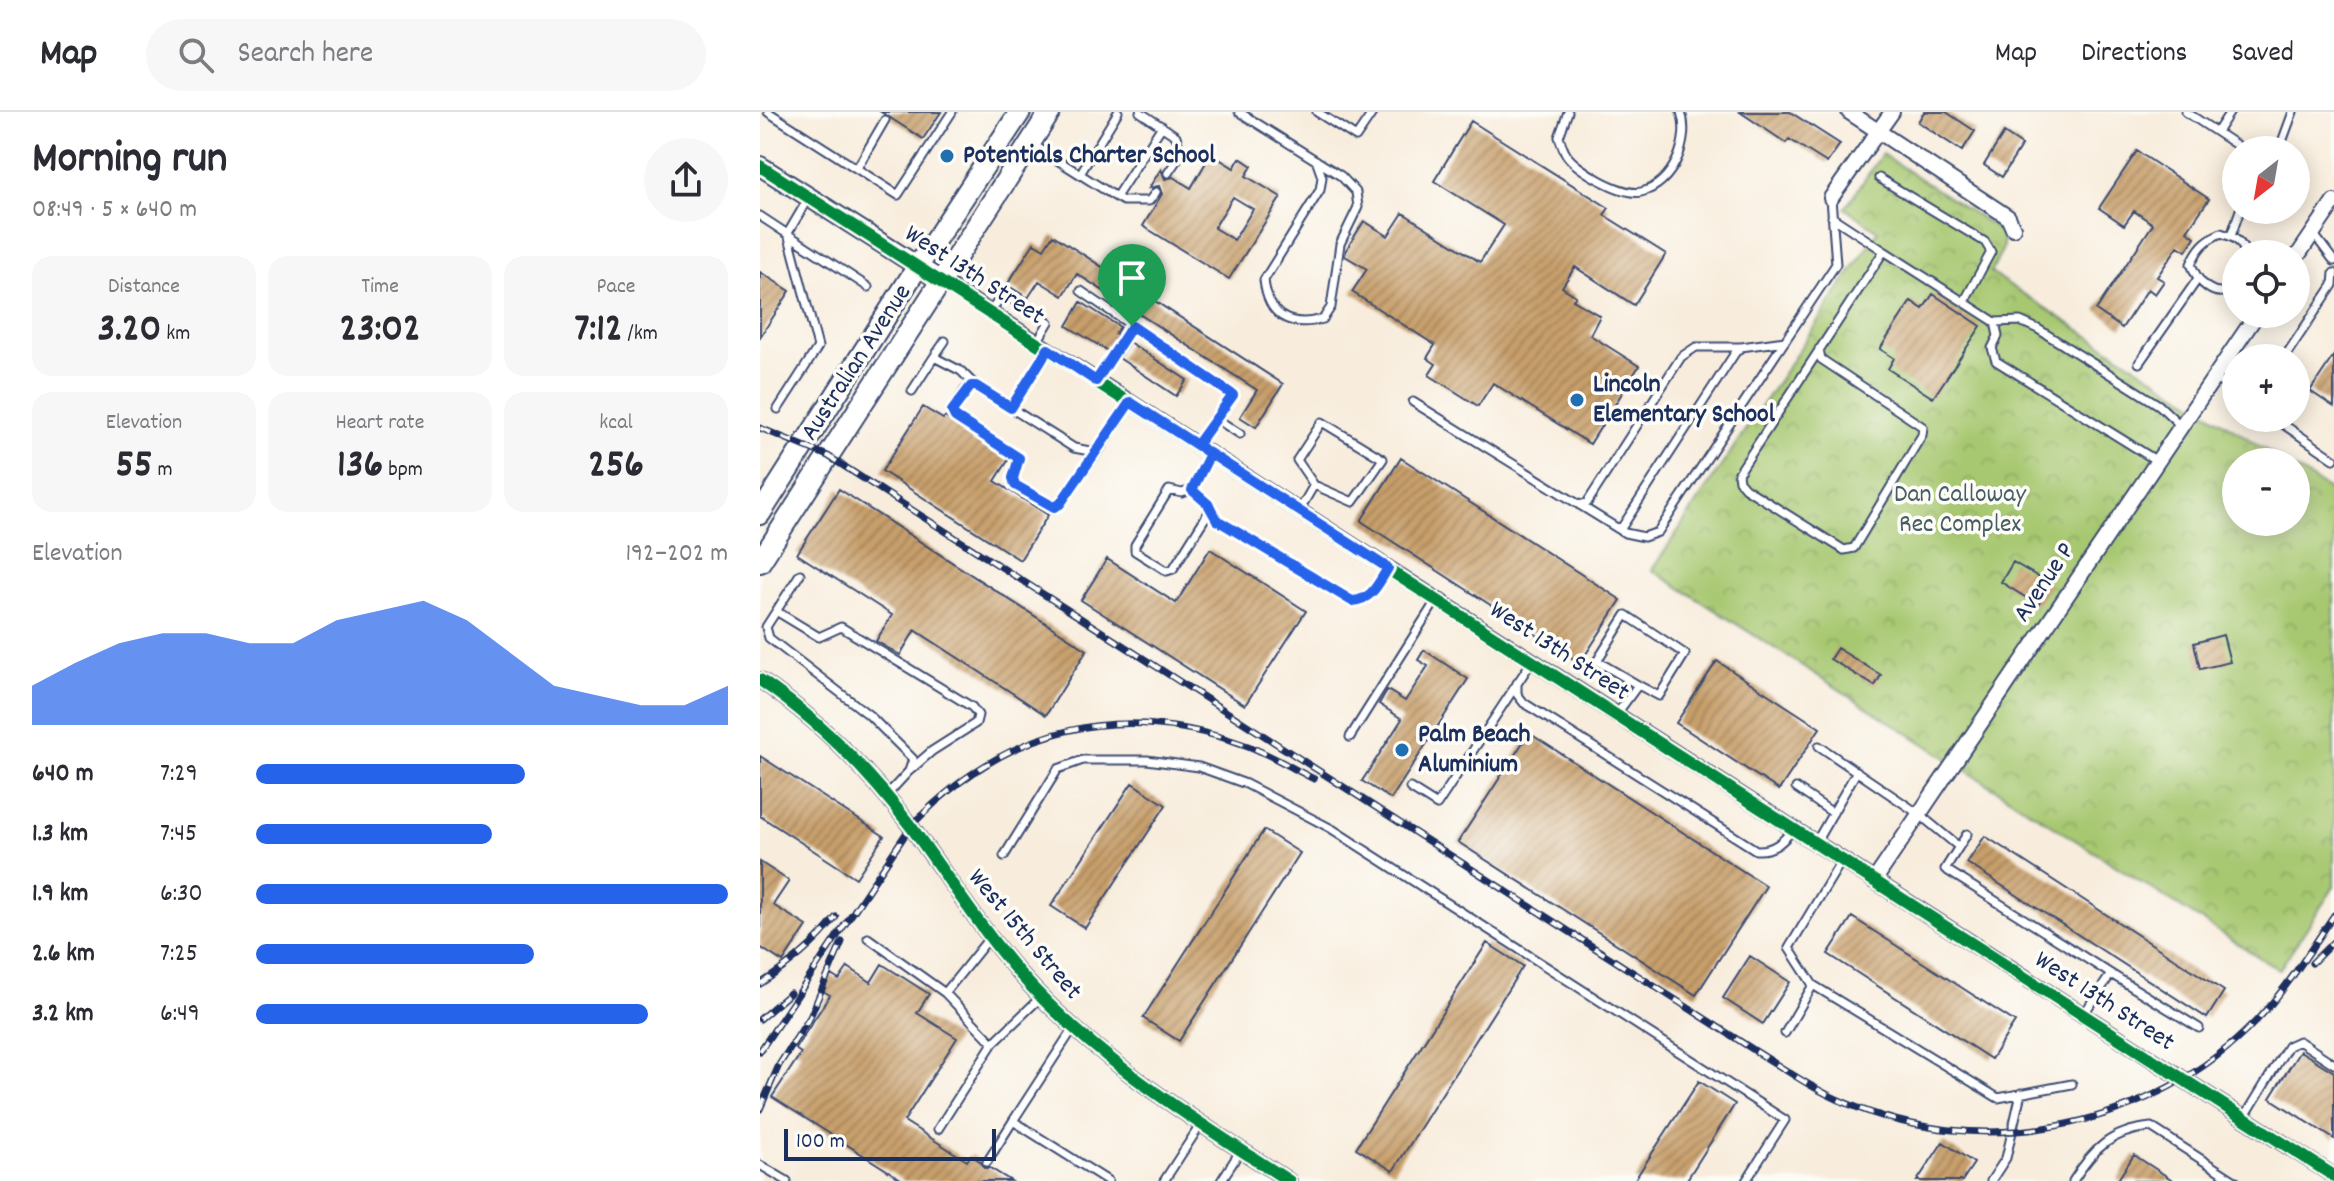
<!DOCTYPE html>
<html lang="en">
<head>
<meta charset="utf-8">
<style>
  body { margin:0; font-family:Dekko,sans-serif; background:#f7f7f7; color:#2b2b33; height:100vh; display:flex; flex-direction:column; font-size:30px; white-space:nowrap }
  * { box-sizing:border-box; margin:0 }
  p { font-size:26px; color:#7c7c81 }
  .icon { flex:none; width:44px; height:44px; fill:none; stroke:currentColor; stroke-width:2; stroke-linecap:round; stroke-linejoin:round }
  .map { position:relative; flex:1; overflow:hidden }
  .drawer { display:flex; flex-direction:column; background:#fff; width:760px }
  .drawer>* { flex:none }
  .needle { width:52px; rotate:211deg }
  .controls { position:absolute; left:1462px; top:24px; display:grid; gap:16px }
  .controls a { display:grid; place-items:center; width:88px; height:88px; border-radius:50%; background:#fff; box-shadow:0 4px 20px #0003; font-size:40px }
  .scale { position:absolute; left:24px; bottom:20px; width:212px; box-sizing:border-box; padding-left:8px; border:4px solid #1b2f5e; border-top:0; font-size:22px; line-height:28px; white-space:nowrap; color:#1b2f5e; -webkit-text-stroke:6px #fdfcf7; paint-order:stroke }
  .pin { position:absolute; display:grid; place-items:center; width:68px; height:68px; color:#fff; margin:-82px -34px; border-radius:50% 50% 50% 0; rotate:-45deg; box-shadow:0 0 8px #0007 }
  .pin .icon { rotate:45deg }
  .round { display:grid; place-items:center; flex:none; width:84px; height:84px; border-radius:42px; background:#f7f7f7 }
  .headline { display:flex; align-items:center; justify-content:space-between; height:136px; padding:0 32px }
  h1 { font-size:44px; font-weight:800; line-height:60px }
  .stats { display:grid; grid-template-columns:repeat(3,1fr); gap:12px; height:136px; padding:8px 32px }
  .stats div { display:grid; align-content:center; border-radius:20px; background:#f7f7f7; text-align:center }
  .stats b { font-size:40px; font-weight:800 }
  .stats small { font-size:22px; font-weight:400 }
  .stats p { font-size:22px }
  .chart { height:224px; padding:16px 32px }
  .chart p { display:flex; justify-content:space-between }
  .chart svg { width:100%; height:144px; margin-top:8px; fill:#2563eb; opacity:.7 }
  ul { padding:0 32px; list-style:none; font-size:26px }
  li { display:grid; grid-template-columns:128px 96px 1fr; align-items:center; height:60px }
  li i { height:20px; border-radius:10px; background:#2563eb }
  header { display:flex; align-items:center; gap:48px; box-sizing:border-box; height:112px; padding:0 40px; background:#fff; border-bottom:2px solid #e1e1e2 }
  header strong { font-size:38px }
  nav { display:flex; gap:44px; margin-inline-start:auto; font-size:28px }
  .search { width:560px; height:72px; background:#f7f7f7; display:flex; align-items:center; gap:20px; box-sizing:border-box; padding:0 28px; border-radius:44px; color:#7c7c81; font-size:30px }
  main { display:flex; flex:1; min-height:0 }
  .map>svg:first-child { display:block }
</style>
</head>
<body>
<header>
<strong>Map</strong>
<div class="search"><svg class="icon" aria-label="search" viewBox="0 0 24 24"><circle cx="10" cy="10" r="6"/><path d="M15 15l6 6"/></svg>Search here</div>
<nav><a>Map</a><a>Directions</a><a>Saved</a></nav>
</header>
<main>
<section class="drawer">
<div class="headline"><div><h1>Morning run</h1><p>08:49 · 5 × 640 m</p></div><a class="round"><svg class="icon" aria-label="share" viewBox="0 0 24 24"><path d="M12 15V3M7 8l5-5 5 5M5 13v7h14v-7"/></svg></a></div>
<div class="stats">
<div><p>Distance</p><b>3.20<small> km</small></b></div>
<div><p>Time</p><b>23:02</b></div>
<div><p>Pace</p><b>7:12<small> /km</small></b></div>
</div>
<div class="stats">
<div><p>Elevation</p><b>55<small> m</small></b></div>
<div><p>Heart rate</p><b>136<small> bpm</small></b></div>
<div><p>kcal</p><b>256</b></div>
</div>
<div class="chart"><p><span>Elevation</span>192–202 m</p>
<svg viewBox="0 0 160 44" preserveAspectRatio="none"><path d="M0 44V32L10 25L20 19L30 16L40 16L50 19L60 19L70 12L80 9L90 6L100 12L110 22L120 32L130 35L140 38L150 38L160 32V44z"/></svg>
</div>
<ul>
<li><b>640 m</b>7:29<i style="width:57%"></i></li>
<li><b>1.3 km</b>7:45<i style="width:50%"></i></li>
<li><b>1.9 km</b>6:30<i style="width:100%"></i></li>
<li><b>2.6 km</b>7:25<i style="width:59%"></i></li>
<li><b>3.2 km</b>6:49<i style="width:83%"></i></li>
</ul>
</section>
<div class="map">
<svg width="1574" height="1069" viewBox="0 0 1574 1069">
  <defs>
    <pattern id="park-crowns" width="20" height="18" patternUnits="userSpaceOnUse" patternTransform="scale(2)"><rect width="20" height="18" fill="#a7c871"/><path d="M2 6a3 3 0 1 1 6 0M12 15a3 3 0 1 1 6 0" fill="none" stroke="#8fac64"/></pattern>
    <pattern id="building-hatch" width="6" height="6" patternUnits="userSpaceOnUse" patternTransform="scale(2)"><rect width="6" height="6" fill="#c89f6b"/><path d="M-1 1l2-2M0 6l6-6M5 7l2-2" fill="none" stroke="#a2825b"/></pattern>
  </defs>
  <rect width="100%" height="100%" fill="#fdfcf7"/>
  <filter id="ink" filterUnits="userSpaceOnUse"><feTurbulence type="fractalNoise" baseFrequency=".0125" numOctaves="2"/><feDisplacementMap in="SourceGraphic" scale="16" xChannelSelector="R" yChannelSelector="G"/><feConvolveMatrix kernelMatrix="1 2 1 2 8 2 1 2 1" color-interpolation-filters="sRGB"/></filter>
  <filter id="wash" filterUnits="userSpaceOnUse"><feTurbulence type="fractalNoise" baseFrequency=".006" numOctaves="4" result="noise"/><feDisplacementMap in="SourceGraphic" scale="32" xChannelSelector="R" yChannelSelector="G"/><feGaussianBlur stdDeviation="1.8" result="paint"/><feColorMatrix in="noise" values="0 0 0 0 0 0 0 0 0 0 0 0 0 0 0 0 0 1.4 0 .05"/><feComposite in="paint" operator="in"/></filter>
  <g filter="url(#wash)">
    <rect width="100%" height="100%" fill="#f8eddd"/>
    <path fill="url(#park-crowns)" stroke="#617c68" stroke-width="2" d="M 1122,42 L 1242,120 L 1243,136 L 1231,161 L 1525,350 L 1476,350 L 1476,410 L 1536,410 L 1536,357 L 1574,381 L 1574,775 L 1519,858 L 892,458 L 1118,119 L 1085,96 Z"/>
    <g id="blocks">
      <path fill="url(#building-hatch)" fill-rule="evenodd" d="M 121,0 L 181,0 L 163,27 Z
        M 980,0 L 1030,0 L 1080,32 L 1067,51 L 1029,27 L 1026,31 Z
        M 1164,0 L 1186,0 L 1215,19 L 1202,39 L 1158,10 Z
        M 711,9 L 849,96 L 844,103 L 906,142 L 874,193 L 815,155 L 802,175 L 816,184 L 813,188 L 840,204 L 830,223 L 879,254 L 830,332 L 733,271 L 718,294 L 669,263 L 676,252 L 667,246 L 675,233 L 592,180 L 607,157 L 585,144 L 586,138 L 604,109 L 628,124 L 643,101 L 720,150 L 744,113 L 674,69 Z
        M 1244,21 L 1262,33 L 1242,65 L 1224,53 Z
        M 1377,39 L 1449,87 L 1427,119 L 1435,125 L 1426,139 L 1418,134 L 1397,165 L 1404,169 L 1395,182 L 1388,177 L 1362,216 L 1336,198 L 1393,112 L 1374,99 L 1364,113 L 1339,96 Z
        M 451,42 L 474,56 L 480,46 L 492,54 L 486,64 L 521,85 L 469,167 L 383,114 L 402,82 L 399,74 L 389,76 L 401,57 L 405,67 L 413,65 L 431,76 ZM 473,85 L 493,97 L 474,128 L 454,116 Z
        M 293,123 L 523,272 L 496,315 L 480,305 L 497,278 L 317,162 L 303,184 L 279,169 L 268,186 L 247,173 L 274,131 L 284,137 Z
        M 0,160 L 30,179 L 0,225 Z
        M 1173,182 L 1221,214 L 1173,286 L 1128,257 L 1134,246 L 1120,237 L 1151,189 L 1163,197 Z
        M 321,190 L 360,215 L 355,222 L 358,223 L 348,239 L 307,214 Z
        M 369,230 L 427,268 L 416,284 L 359,246 Z
        M 1574,243 L 1574,295 L 1550,279 Z
        M 163,295 L 183,307 L 185,305 L 249,347 L 235,369 L 288,403 L 260,448 L 122,359 Z
        M 641,346 L 861,488 L 820,551 L 601,409 Z
        M 79,377 L 327,538 L 286,603 L 155,518 L 140,543 L 116,529 L 132,503 L 37,442 Z
        M 450,437 L 546,499 L 485,593 L 321,488 L 347,447 L 416,491 Z
        M 1253,450 L 1290,472 L 1278,493 L 1241,470 Z
        M 1463,523 L 1470,550 L 1440,557 L 1434,531 Z
        M 1077,536 L 1121,563 L 1115,574 L 1070,547 Z
        M 664,538 L 708,567 L 631,687 L 602,669 L 642,607 L 619,592 L 627,578 L 645,589 L 668,554 L 658,548 Z
        M 957,549 L 1060,616 L 1019,678 L 916,611 Z
        M 769,621 L 1006,774 L 936,883 L 698,730 Z
        M 0,644 L 124,724 L 96,766 L 0,704 Z
        M 372,671 L 406,693 L 325,816 L 291,794 Z
        M 504,718 L 540,741 L 419,929 L 383,906 Z
        M 1225,724 L 1464,879 L 1447,906 L 1207,751 Z
        M 0,750 L 29,769 L 13,793 L 47,814 L 23,850 L 0,835 Z
        M 1092,805 L 1255,910 L 1231,947 L 1068,842 Z
        M 727,831 L 763,854 L 633,1059 L 596,1036 Z
        M 990,844 L 1030,870 L 1003,912 L 963,886 Z
        M 122,852 L 169,882 L 157,901 L 197,926 L 144,1009 L 207,1049 L 211,1043 L 221,1050 L 224,1056 L 230,1056 L 251,1069 L 144,1069 L 12,985 L 41,941 L 35,937 L 70,883 L 61,878 L 71,863 L 79,868 L 88,855 L 111,870 Z
        M 1540,939 L 1574,960 L 1574,1027 L 1510,986 Z
        M 939,969 L 975,992 L 926,1069 L 874,1069 Z
        M 1183,1030 L 1214,1051 L 1202,1069 L 1157,1069 Z
        M 1374,1043 L 1414,1069 L 1357,1069 Z"/>
    </g>
  </g>
  <g filter="url(#ink)">
    <use href="#blocks" fill-opacity="0" stroke="#3c4c71" stroke-width="2"/>
    <g fill="none" stroke-linecap="round" stroke-linejoin="round">
      <defs>
        <path id="service" d="M 8,0 L 138,83 L 192,0
          M 380,0 L 416,24 L 421,42 L 408,61
          M 479,0 L 581,64 L 596,80 L 598,95 L 580,132 L 571,195 L 563,207 C 529,216 508,204 504,168 L 560,78 L 562,65 L 556,48
          M 557,0 L 596,25 L 613,0
          M 808,0 L 799,25 C 801,30 803,37 806,42 C 816,58 863,84 881,80 C 913,73 931,28 921,0
          M 1426,0 L 1484,38
          M 1457,20 L 1470,0
          M 272,32 L 356,85 L 363,89 L 389,89 L 396,80
          M 1519,38 L 1533,0
          M 97,56 L 125,8
          M 320,62 L 358,0
          M 1119,66 L 1225,130 L 1231,140 L 1204,190
          M 356,85 L 402,14
          M 0,104 L 108,175
          M 1072,105 L 1124,139
          M 1553,121 L 1574,149
          M 1471,124 L 1480,98
          M 1476,174 C 1455,190 1438,171 1431,152 C 1438,136 1445,128 1461,121 C 1473,125 1482,128 1485,142
          M 321,179 L 372,214
          M 230,200 L 243,182 L 289,210 L 277,230
          M 1235,210 L 1260,209 L 1278,217 L 1399,293 L 1421,314
          M 1059,237 L 1061,247 L 1163,315 L 1162,323 L 1094,436 L 1084,438 L 985,376 L 979,369 L 978,362 L 1124,139 L 1235,210 L 1238,224 L 1232,236 L 1236,249 L 1397,349
          M 174,245 L 185,229
          M 1524,246 L 1573,173 L 1574,161
          M 1379,251 L 1437,168
          M 1454,266 L 1476,280
          M 336,269 L 372,214 L 473,283 L 437,333
          M 152,279 L 174,245 L 201,259 L 216,274
          M 653,290 L 865,421 L 884,425 L 898,420 L 1076,152 L 1071,86
          M 251,296 L 288,237
          M 18,297 L 58,235 L 28,121 L 48,87
          M 455,306 L 480,322
          M 1514,306 L 1574,347
          M 340,337 L 300,392 L 294,395 L 255,373 L 253,366 L 259,346 L 195,305 L 192,299 L 205,278 L 216,274 L 314,336 L 330,339 L 340,337 L 370,290
          M 432,378 L 448,392 L 450,398 L 413,457 L 407,459 L 375,439 L 375,433 L 409,378 L 422,381 L 432,378 L 450,342
          M 819,393 L 827,391 L 921,245 L 936,235 L 981,235
          M 450,398 L 457,408 L 592,489 C 612,488 617,472 627,457
          M 539,399 L 554,373 L 537,348 L 562,310 L 623,347 L 593,390 L 554,373
          M 857,416 L 862,415 L 975,241 L 981,235 L 1025,229
          M 40,462 L 6,515 L 9,526 L 109,603 L 153,647 L 149,659 L 126,684
          M 16,499 L 59,525 L 81,515 L 212,595 L 218,603 L 216,611 L 172,639 L 149,659
          M 757,571 L 757,582 L 764,591 L 996,738 C 1014,739 1022,730 1033,718
          M 856,603 L 878,573 L 899,584 L 925,542 L 866,503 L 837,549 L 878,573
          M 590,625 L 677,487
          M 1059,634 L 1159,702 L 1199,735
          M 650,676 L 677,693 L 772,549
          M 1036,676 L 1073,701
          M 1207,722 L 1185,757 L 1351,862
          M 1056,730 L 1097,659
          M 244,744 L 298,657 L 323,648 L 387,648 L 439,655 L 486,672 L 572,717 L 1025,1008 L 986,1069
          M 1082,748 L 1029,836 L 1053,873 L 1238,986 L 1312,972
          M 108,826 L 185,881 L 230,825
          M 185,881 L 233,931 L 282,884
          M 1323,903 L 1351,862 L 1439,916
          M 314,915 L 253,1009 L 348,1069
          M 1025,921 L 1053,873
          M 1484,1006 L 1528,934 L 1539,929 L 1574,952
          M 178,1017 L 233,931
          M 227,1050 L 253,1009
          M 0,1053 L 27,1069
          M 404,1069 L 441,1012
          M 461,1069 L 481,1038
          M 1231,1069 L 1246,1046 L 1261,981
          M 1313,1069 C 1333,1037 1351,1019 1391,1015 L 1475,1069"/>
        <path id="minor" d="M 1089,0 L 1248,105 L 1253,116
          M 1071,86 L 1132,0
          M 1536,146 L 1574,90
          M 181,169 L 1574,1064
          M 0,568 C 59,608 109,659 152,716 C 188,765 220,816 260,862 C 336,948 433,1007 529,1069
          M 1114,769 L 1497,202"/>
        <path id="tertiary" d="M 0,54 L 181,169"/>
        <path id="secondary" d="M 0,402 L 158,154 L 260,0
          M 0,450 L 290,0"/>
      </defs>
      <use href="#service" stroke="#3c4c71" stroke-width="11"/>
      <use href="#minor" stroke="#3c4c71" stroke-width="18"/>
      <use href="#tertiary" stroke="#3c4c71" stroke-width="22"/>
      <use href="#secondary" stroke="#3c4c71" stroke-width="24"/>
      <use href="#service" stroke="#fff" stroke-width="7"/>
      <use href="#minor" stroke="#fff" stroke-width="14"/>
      <use href="#tertiary" stroke="#fff" stroke-width="18"/>
      <use href="#secondary" stroke="#fff" stroke-width="20"/>
      <defs>
        <path id="rail" d="M 0,316 L 68,344 L 997,940 C 1026,958 1054,978 1086,991 C 1219,1048 1382,1019 1486,919 C 1521,886 1547,843 1574,803
          M 1552,851 L 1574,829
          M 0,872 C 29,853 55,833 76,805
          M 0,907 L 30,881
          M 0,939 L 151,714 C 247,614 358,587 488,634 C 511,643 532,656 554,667
          M 0,997 L 19,953 L 50,905 L 82,830"/>
      </defs>
      <use href="#rail" stroke="#1b2f5e" stroke-width="7"/>
      <use href="#rail" stroke="#fdfcf7" stroke-width="4" stroke-dasharray="12" stroke-linecap="butt"/>
      <defs>
        <path id="cycleway" d="M 0,54 L 1574,1064
          M 0,568 C 59,608 109,659 152,716 C 188,765 220,816 260,862 C 336,948 433,1007 529,1069"/>
      </defs>
      <use href="#cycleway" stroke="#fdfcf7" stroke-width="17"/>
      <use href="#cycleway" stroke="#00873e" stroke-width="12"/>
    </g>
  </g>
  <g fill="none" stroke-linecap="round" stroke-linejoin="round" filter="url(#ink)">
    <defs>
      <path id="route" d="M 372,214 L 336,269 L 288,237 L 251,296 L 216,274 L 211,274 L 192,299 L 195,305 L 259,346 L 253,366 L 255,373 L 294,395 L 300,392 L 370,290 C 456,345 542,401 628,456 C 618,472 612,488 592,489 L 457,408 L 448,392 L 432,378 L 450,342 L 437,333 L 473,283 L 372,214"/>
    </defs>
    <use href="#route" stroke="#fff" stroke-width="16"/>
    <use href="#route" stroke="#2563eb" stroke-width="10"/>
  </g>
  <g fill="#1f6fb2" stroke="#fdfcf7" stroke-width="3">
    <circle cx="187" cy="44" r="8"/>
    <circle cx="817" cy="288" r="8"/>
    <circle cx="642" cy="638" r="8"/>
  </g>
  <g text-anchor="middle" dominant-baseline="central" stroke-width="7" stroke-linejoin="round" paint-order="stroke">
    <g font-size="26" font-weight="bold" fill="#1b2f5e" stroke="#fdfcf7" text-anchor="start">
      <text x="203" y="44">Potentials Charter School</text>
      <text x="833" y="273">Lincoln<tspan x="833" dy="30">Elementary School</tspan></text>
      <text x="658" y="623">Palm Beach<tspan x="658" dy="30">Aluminium</tspan></text>
    </g>
    <g font-size="26" fill="#1b2f5e" stroke="#fdfcf7">
      <text transform="translate(214 164) rotate(33)">West 13th Street</text>
      <text transform="translate(97 251) rotate(-57)">Australian Avenue</text>
      <text transform="translate(1285 471) rotate(-56)">Avenue P</text>
      <text transform="translate(799 540) rotate(33)">West 13th Street</text>
      <text transform="translate(264 823) rotate(50)">West 15th Street</text>
      <text transform="translate(1344 890) rotate(33)">West 13th Street</text>
    </g>
    <g font-size="26" fill="#455d64" stroke="#fdfcf7">
      <text x="1200" y="383">Dan Calloway<tspan x="1200" dy="30">Rec Complex</tspan></text>
    </g>
  </g>
</svg>
<div class="controls">
<a><svg class="needle" viewBox="-14 -14 28 28"><path d="M0-13l5 13h-10z" fill="#e53935"/><path d="M0 13l5-13h-10z" fill="#7c7c81"/></svg></a>
<a><svg class="icon" aria-label="locate" viewBox="0 0 24 24"><circle cx="12" cy="12" r="6"/><path d="M12 2v4M12 18v4M2 12h4M18 12h4"/></svg></a>
<a>+</a>
<a>−</a>
</div>
<div class="scale">100 m</div>
<div class="pin" style="left:372px;top:214px;background:#1e9e55"><svg class="icon" aria-label="arrive" viewBox="0 0 24 24"><path d="M6 21V4h12l-3 4 3 4H6"/></svg></div>
</div>
</main>
</body>
</html>
